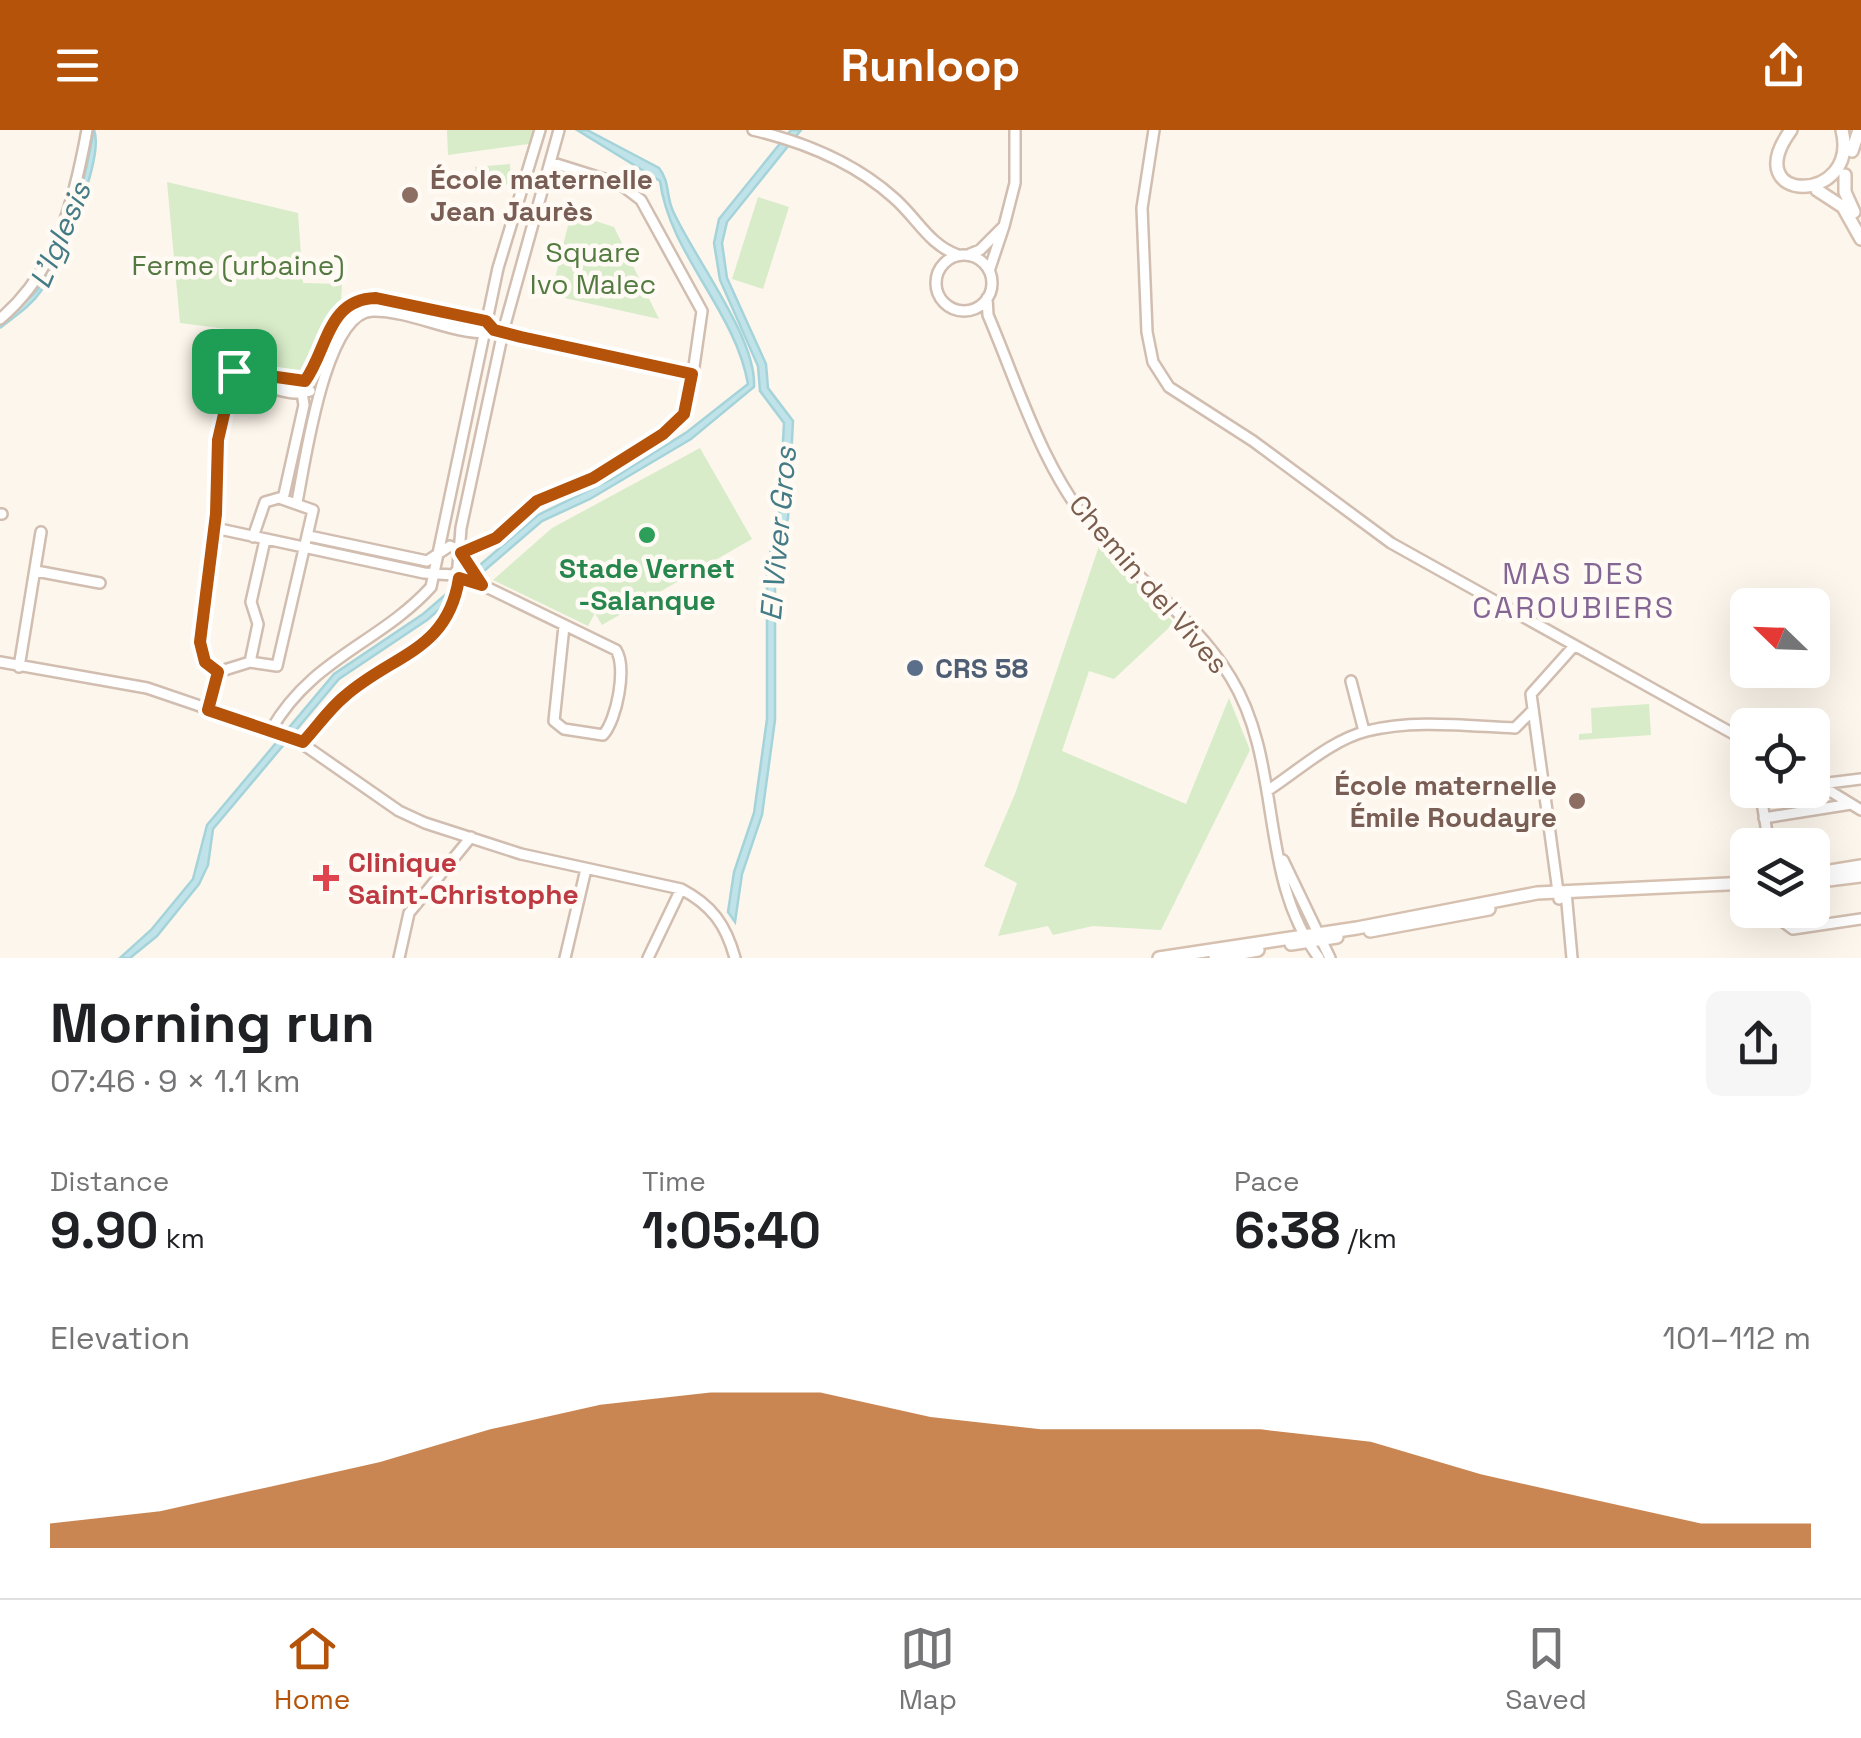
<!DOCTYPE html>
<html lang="en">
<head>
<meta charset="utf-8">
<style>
  body { margin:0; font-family:"Space Grotesk",sans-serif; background:#f6f6f6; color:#202124; height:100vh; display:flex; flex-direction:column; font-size:38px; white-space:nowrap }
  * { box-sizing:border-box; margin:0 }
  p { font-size:32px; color:#757577 }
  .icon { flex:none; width:55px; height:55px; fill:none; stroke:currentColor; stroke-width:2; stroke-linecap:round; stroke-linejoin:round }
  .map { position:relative; height:828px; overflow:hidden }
  .panel { display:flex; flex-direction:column; background:#fff; flex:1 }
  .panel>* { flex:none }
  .needle { width:65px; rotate:293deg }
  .tools { position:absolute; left:1730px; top:458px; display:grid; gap:20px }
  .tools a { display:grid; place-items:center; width:100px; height:100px; border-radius:15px; background:#fff; box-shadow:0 10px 40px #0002; font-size:50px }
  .pin { position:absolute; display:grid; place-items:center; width:85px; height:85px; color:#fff; margin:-42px; border-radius:20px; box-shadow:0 5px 15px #0006 }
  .round { display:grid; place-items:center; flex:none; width:105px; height:105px; border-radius:15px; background:#f6f6f6 }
  .headline { display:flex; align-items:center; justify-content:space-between; height:170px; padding:0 50px }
  h1 { font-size:55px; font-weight:600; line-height:75px }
  .metrics { display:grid; grid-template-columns:repeat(3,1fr); gap:15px; height:170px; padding:10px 50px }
  .metrics div { display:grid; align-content:center }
  .metrics b { font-size:50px; font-weight:600 }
  .metrics small { font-size:28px; font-weight:400 }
  .metrics p { font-size:28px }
  .chart { height:280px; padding:20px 50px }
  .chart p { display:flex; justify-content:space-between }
  .chart svg { width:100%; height:180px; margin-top:10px; fill:#b45309; opacity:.7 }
  header { display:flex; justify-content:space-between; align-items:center; height:130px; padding:0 50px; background:#b45309; color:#fff; font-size:45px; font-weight:600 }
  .menu { display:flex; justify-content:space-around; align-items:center; height:140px; border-top:2px solid #e0e0e0; background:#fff; font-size:28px; color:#757577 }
  .menu a { display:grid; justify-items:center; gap:5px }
  .menu .selected { color:#b45309 }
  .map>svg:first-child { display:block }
</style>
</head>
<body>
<header><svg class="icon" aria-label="menu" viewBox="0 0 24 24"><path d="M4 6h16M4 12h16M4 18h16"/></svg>Runloop<svg class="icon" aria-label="share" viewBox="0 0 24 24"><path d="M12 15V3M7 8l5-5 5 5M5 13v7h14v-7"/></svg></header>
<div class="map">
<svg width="1861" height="828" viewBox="0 0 1861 828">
  <rect width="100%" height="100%" fill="#fdf6ec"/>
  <path fill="#d8ecc9" d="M 447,0 L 534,0 L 529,14 L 448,25 Z
    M 510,34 L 511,54 L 477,57 L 475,37 Z
    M 167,52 L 298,83 L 303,153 L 342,154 L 341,172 L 302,244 L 227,229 L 222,224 L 226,199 L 180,193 Z
    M 758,67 L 789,77 L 763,159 L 732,149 Z
    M 571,83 L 614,97 L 659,189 L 551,165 Z
    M 700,318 L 752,409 L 602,495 L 595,483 L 588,496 L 493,450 L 552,398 Z
    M 1099,416 L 1174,493 L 1114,549 L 1089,541 L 1062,621 L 1186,674 L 1229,568 L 1250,620 L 1161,800 L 1093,796 L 1053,805 L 1048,796 L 998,806 L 1017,753 L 984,736 L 1015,664 Z
    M 1649,574 L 1651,605 L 1579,610 L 1579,604 L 1592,603 L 1591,578 Z"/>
  <path fill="#bfe3e8" stroke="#a5d3da" stroke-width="2.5" d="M 94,0 C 105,27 60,133 41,161 C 30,177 15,186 0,198 C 8,182 31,171 42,154 C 72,109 84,52 94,0 Z
    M 577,0 L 587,0 L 659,38 C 670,52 666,66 673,81 C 694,128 757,208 754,257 L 691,309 L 590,369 L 542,391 L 427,490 L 339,549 L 213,699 L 208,735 L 199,754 L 157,806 L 130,828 L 120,828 L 151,800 L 193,749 L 207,695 L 334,544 L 423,484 L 538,385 L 612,349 L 687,302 L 748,254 C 735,180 670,125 660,51 Z
    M 791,0 L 801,0 L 727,92 L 722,113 L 727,148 L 766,234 L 768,258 L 793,291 L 788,388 L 775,437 L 775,590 L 762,685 L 742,744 L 735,792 L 728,782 L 734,742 L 754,683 L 767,589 L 767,436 L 779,386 L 784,293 L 760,261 L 758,236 L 720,150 L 714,113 L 719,89 Z"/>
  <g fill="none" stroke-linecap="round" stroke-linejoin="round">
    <defs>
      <path id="street" d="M 753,0 C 804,12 855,33 894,68 C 917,88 929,115 958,125
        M 1154,0 L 1142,78 L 1147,202 L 1153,232 L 1169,257 L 1253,311 L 1391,413 L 1748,612
        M 1004,96 L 1015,53 L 1015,0
        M 970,124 L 980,120 L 1004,96 L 989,141
        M936 153a28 28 0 1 1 56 0a28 28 0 1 1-56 0Z
        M 987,168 L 988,185 C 1018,255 1042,338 1092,397 C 1136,450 1195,488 1231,548 C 1284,635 1257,746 1319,828
        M 0,189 C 57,141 74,71 87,0
        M 501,202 L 692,244
        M 230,254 C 257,246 284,270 310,261
        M 283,369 L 304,275 L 302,263
        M 297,372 C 305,333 325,181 373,181 C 412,181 449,203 486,203
        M 0,384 L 2,384
        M 215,398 L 424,443 L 453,445 L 460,437
        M 309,406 L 427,431 L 450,416 L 461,421
        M 461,423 L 497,408 L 537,371 L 593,348 L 663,304 L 684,284 L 690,264 L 702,181 L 641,70 L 620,54 L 550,32
        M 461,428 L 482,455
        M 36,441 L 100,453
        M 459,449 L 482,455 L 616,520 C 627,537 617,590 603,605 L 564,599 L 554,591 L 564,496
        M 0,532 L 147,558 L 294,608 L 399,681 L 425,693 L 521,724 L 681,759 C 712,775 726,795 735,828
        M 250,532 L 258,494 L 251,472 L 265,410
        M 19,537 L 41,402
        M 218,542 L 205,532 L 200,512 L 216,384 L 218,310 L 234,241 L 305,251 L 332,193 L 353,172 L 376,168 L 486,191 L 494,200
        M 218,542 L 250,532 L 277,536 L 313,380 L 279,368 L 265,372 L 253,407
        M 1351,551 L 1364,601
        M 208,580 L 218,542
        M 271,600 C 312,528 380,513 431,457 L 498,138 L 540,0
        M 303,612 L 343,567 L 434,505 L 455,474 L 461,398 L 503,202 L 559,0
        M 1812,650 L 1861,680
        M 1820,654 L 1861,649
        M 1760,660 L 1769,715
        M 1267,661 C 1298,641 1331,610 1367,601 C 1414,589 1467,596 1515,598 L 1531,582
        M 1764,688 L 1851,674
        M 1283,730 L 1330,828
        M 1566,762 L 1572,828
        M 1559,769 L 1531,564 L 1574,516
        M 1781,780 L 1782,791 L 1793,799 L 1861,789
        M 399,828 L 409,783 L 471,707
        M 565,828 L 586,739
        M 648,828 L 681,759"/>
      <path id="secondary" d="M 1791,0 C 1736,75 1861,75 1842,0
        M 1852,21 L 1859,0
        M 1845,45 L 1845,62 L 1854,82
        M 1817,60 L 1843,77 L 1861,109
        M 1812,744 L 1861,736
        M 1812,752 L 1861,746
        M 1370,801 L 1489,779
        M 1291,814 L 1337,807
        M 1159,828 L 1357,798 L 1537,763 L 1748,753
        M 1215,828 L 1258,820"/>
    </defs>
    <use href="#street" stroke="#d1beb0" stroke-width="14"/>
    <use href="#secondary" stroke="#d6c0b0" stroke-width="16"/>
    <use href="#street" stroke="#fff" stroke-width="9"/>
    <use href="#secondary" stroke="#fff" stroke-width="11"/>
  </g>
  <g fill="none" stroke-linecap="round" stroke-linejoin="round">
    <defs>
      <path id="route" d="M 376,168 L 486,191 L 494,200 L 521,207 L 692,244 L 684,284 L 663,304 L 593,348 L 537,371 L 496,408 L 461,423 L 482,455 L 459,448 C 448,521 393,524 345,566 C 329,579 317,597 303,612 L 208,580 L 218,542 L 205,532 L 200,512 L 216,384 L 218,310 L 234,241 L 305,251 C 328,219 327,169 376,168 Z"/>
    </defs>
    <use href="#route" stroke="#fff" stroke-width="20"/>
    <use href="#route" stroke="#b45309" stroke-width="12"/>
  </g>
  <g fill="#8d6e63" stroke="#fffaf3" stroke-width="4">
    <circle cx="410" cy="65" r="10"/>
    <circle cx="1577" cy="671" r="10"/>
  </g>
  <circle fill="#2e9e5b" stroke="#fffaf3" stroke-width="4" cx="647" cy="405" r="10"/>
  <circle fill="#5c6f8a" stroke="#fffaf3" stroke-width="4" cx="915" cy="538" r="10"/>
  <path fill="#e0444e" stroke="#fffaf3" stroke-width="4" d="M321 733h10v10h10v10h-10v10h-10v-10h-10v-10h10z"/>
  <g text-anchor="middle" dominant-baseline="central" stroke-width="9" stroke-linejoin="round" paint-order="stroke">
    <g font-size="28" font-weight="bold" fill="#785e54" stroke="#fffaf3" text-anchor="start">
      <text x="430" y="49">École maternelle<tspan x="430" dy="32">Jean Jaurès</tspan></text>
      <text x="1557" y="655" text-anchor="end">École maternelle<tspan x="1557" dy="32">Émile Roudayre</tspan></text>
    </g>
    <g font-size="28" fill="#537a41" stroke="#fffaf3">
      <text x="593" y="122">Square<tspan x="593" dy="32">Ivo Malec</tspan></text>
      <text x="238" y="135">Ferme (urbaine)</text>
    </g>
    <g font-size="28" font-weight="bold" fill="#27864d" stroke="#fffaf3">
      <text x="647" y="438">Stade Vernet<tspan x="647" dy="32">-Salanque</tspan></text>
    </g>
    <g font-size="28" fill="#7a5c4d" stroke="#fffaf3">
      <text transform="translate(1149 454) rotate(49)">Chemin del Vives</text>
    </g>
    <g font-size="28" font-weight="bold" fill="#4e5e75" stroke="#fffaf3" text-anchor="start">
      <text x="935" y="538">CRS 58</text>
    </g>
    <g font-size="28" font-weight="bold" fill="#be3a42" stroke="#fffaf3" text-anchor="start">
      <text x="348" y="732">Clinique<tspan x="348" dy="32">Saint-Christophe</tspan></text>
    </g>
    <g font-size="30" font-style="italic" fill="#437c86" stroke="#fffaf3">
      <text transform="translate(60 105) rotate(-67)">L'Iglesis</text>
      <text transform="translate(778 404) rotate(-85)">El Viver Gros</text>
    </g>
    <g font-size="30" letter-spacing="2.5" fill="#846695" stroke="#fffaf3">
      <text x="1574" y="443">MAS DES<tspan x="1574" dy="34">CAROUBIERS</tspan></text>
    </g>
  </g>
</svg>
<div class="tools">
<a><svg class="needle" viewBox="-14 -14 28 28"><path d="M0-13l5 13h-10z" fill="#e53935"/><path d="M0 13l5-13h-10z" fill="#757577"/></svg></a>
<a><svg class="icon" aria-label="locate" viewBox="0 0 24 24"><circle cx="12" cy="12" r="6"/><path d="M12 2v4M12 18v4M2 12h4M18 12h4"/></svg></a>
<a><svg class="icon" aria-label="layers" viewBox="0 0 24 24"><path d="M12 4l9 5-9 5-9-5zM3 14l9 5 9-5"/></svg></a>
</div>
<div class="pin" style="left:234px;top:241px;background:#1e9e55"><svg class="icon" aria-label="arrive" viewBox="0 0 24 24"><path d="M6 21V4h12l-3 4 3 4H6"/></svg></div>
</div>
<section class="panel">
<div class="headline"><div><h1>Morning run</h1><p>07:46 · 9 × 1.1 km</p></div><a class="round"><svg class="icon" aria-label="share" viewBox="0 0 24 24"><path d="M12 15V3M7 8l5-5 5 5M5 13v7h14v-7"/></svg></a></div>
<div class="metrics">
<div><p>Distance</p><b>9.90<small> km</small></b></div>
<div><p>Time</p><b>1:05:40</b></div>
<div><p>Pace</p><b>6:38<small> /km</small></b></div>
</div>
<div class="chart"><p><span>Elevation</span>101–112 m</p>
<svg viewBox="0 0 160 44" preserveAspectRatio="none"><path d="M0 44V38L10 35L20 29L30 23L40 15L50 9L60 6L70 6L80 12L90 15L100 15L110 15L120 18L130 26L140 32L150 38L160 38V44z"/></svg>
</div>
</section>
<nav class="menu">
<a class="selected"><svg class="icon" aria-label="home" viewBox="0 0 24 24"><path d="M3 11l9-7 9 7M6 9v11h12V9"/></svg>Home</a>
<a><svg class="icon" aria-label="map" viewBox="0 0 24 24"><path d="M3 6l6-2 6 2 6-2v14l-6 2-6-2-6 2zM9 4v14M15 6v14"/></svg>Map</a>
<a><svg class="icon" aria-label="saved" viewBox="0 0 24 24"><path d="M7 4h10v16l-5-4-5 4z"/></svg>Saved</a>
</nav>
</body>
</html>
